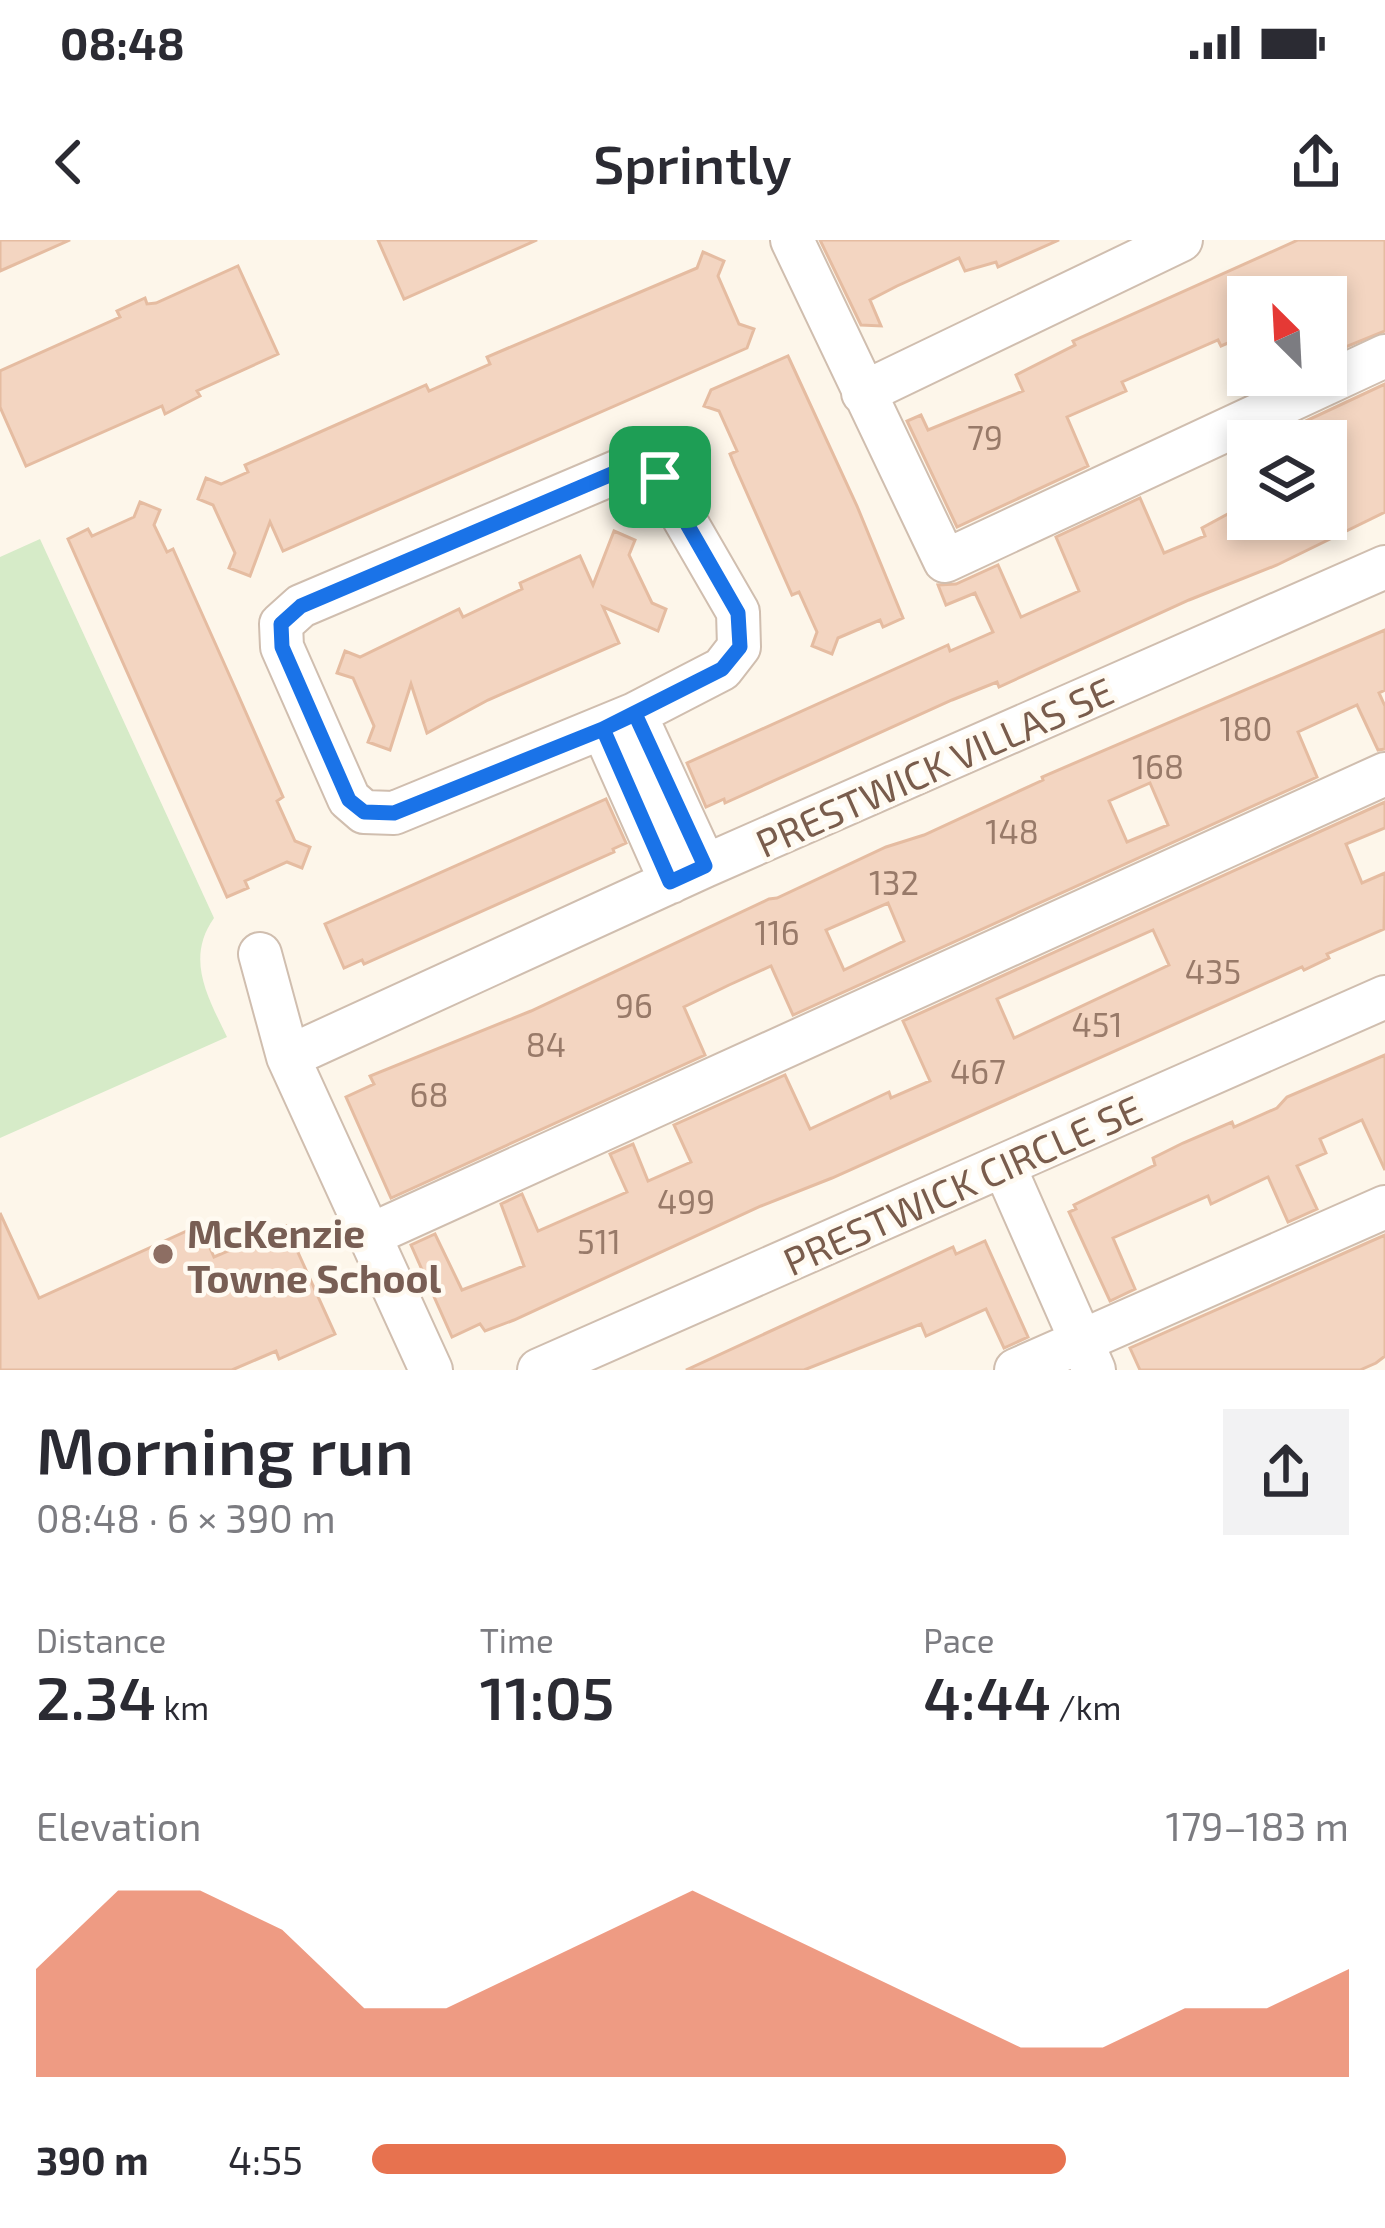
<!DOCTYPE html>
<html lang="en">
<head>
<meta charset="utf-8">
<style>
  body { margin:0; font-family:"Exo 2",sans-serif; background:#f2f2f3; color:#2b2b33; height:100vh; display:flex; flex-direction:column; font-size:45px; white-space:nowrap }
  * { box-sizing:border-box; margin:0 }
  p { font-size:39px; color:#7c7c81 }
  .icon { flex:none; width:66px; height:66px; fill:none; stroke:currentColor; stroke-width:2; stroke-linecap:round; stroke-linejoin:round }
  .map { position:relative; height:1130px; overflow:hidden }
  .drawer { display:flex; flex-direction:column; background:#fff; flex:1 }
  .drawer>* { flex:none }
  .needle { width:78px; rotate:336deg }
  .fabs { position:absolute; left:1227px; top:36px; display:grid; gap:24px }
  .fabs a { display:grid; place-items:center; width:120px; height:120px; border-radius:0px; background:#fff; box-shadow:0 6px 18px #0003; font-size:60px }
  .pin { position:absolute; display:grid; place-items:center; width:102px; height:102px; color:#fff; margin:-51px; border-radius:24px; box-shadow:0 6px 18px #0006 }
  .round { display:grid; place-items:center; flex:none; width:126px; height:126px; border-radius:0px; background:#f2f2f3 }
  .overview { display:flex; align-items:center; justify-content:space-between; height:204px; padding:0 36px }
  h1 { font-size:66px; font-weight:600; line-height:90px }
  .stats { display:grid; grid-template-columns:repeat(3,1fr); gap:18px; height:204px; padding:12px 36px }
  .stats div { display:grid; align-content:center }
  .stats b { font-size:60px; font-weight:600 }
  .stats small { font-size:33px; font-weight:400 }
  .stats p { font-size:33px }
  .chart { height:336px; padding:24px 36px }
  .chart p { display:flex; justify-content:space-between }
  .chart svg { width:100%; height:216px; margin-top:12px; fill:#e7724f; opacity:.7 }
  ul { padding:0 36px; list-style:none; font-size:39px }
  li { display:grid; grid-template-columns:192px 144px 1fr; align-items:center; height:90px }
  li i { height:30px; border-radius:15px; background:#e7724f }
  .status { display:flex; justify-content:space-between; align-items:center; height:84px; padding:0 60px; background:#fff; direction:ltr }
  .status svg { height:33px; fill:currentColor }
  header { display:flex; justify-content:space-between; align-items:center; height:156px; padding:0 36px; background:#fff; font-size:54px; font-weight:600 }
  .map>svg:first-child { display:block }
</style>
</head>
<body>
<div class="status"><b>08:48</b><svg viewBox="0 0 49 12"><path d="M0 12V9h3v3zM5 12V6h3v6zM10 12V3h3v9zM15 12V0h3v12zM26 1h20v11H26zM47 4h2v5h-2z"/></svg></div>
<header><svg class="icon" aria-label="back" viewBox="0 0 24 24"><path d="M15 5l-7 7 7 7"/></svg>Sprintly<svg class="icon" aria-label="share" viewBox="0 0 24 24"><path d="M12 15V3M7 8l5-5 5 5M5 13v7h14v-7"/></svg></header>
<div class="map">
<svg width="1385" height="1130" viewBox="0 0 1385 1130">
  <rect width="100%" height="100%" fill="#fdf6ea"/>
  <path fill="#d6ebc8" d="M 40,299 L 214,678 C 185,719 208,757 227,797 L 0,898 L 0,317 Z"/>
  <path fill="#f3d5c1" stroke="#e5bca1" stroke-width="3" fill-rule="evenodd" d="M 0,0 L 70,0 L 0,31 Z
    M 378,0 L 537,0 L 404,59 Z
    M 820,0 L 1059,0 L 998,27 L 996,22 L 965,31 L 959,18 L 897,46 L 870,60 L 881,86 L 861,85 Z
    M 1298,0 L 1385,0 L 1385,91 L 1326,115 L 1326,57 L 1317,57 L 1313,48 L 1293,57 L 1248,57 L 1248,78 L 1241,81 L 1247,95 L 1221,106 L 1218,100 L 1122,142 L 1126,151 L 1067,177 L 1088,226 L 957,287 L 907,181 L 921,175 L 928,190 L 1023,151 L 1016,135 L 1075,105 L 1073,101 Z
    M 703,12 L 724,21 L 718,36 L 739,84 L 754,89 L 747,108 L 283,311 L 270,282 L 250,336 L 229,328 L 235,313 L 213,265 L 198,259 L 206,238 L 221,244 L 248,232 L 245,225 L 284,208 L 426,145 L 429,151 L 490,124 L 487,117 L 697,28 Z
    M 238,26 L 278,114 L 197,151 L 200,156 L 165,174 L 162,166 L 26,226 L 0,167 L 0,131 L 120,77 L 117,71 L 145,58 L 147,64 L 156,63 Z
    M 788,116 L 857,266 L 903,378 L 883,387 L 880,380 L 838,398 L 832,414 L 812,406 L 817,392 L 799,352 L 792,355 L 734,224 L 730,214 L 737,211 L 719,171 L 704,166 L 711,150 Z
    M 1385,144 L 1385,272 L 1277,325 L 1189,360 L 999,447 L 997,442 L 952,460 L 725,563 L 724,559 L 706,567 L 687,523 L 948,405 L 950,411 L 993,392 L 975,353 L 946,365 L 938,345 L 956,344 L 998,325 L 1021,377 L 1079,351 L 1056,297 L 1140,258 L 1164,313 L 1205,296 L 1202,288 L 1248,263 L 1248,279 L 1326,279 L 1326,201 L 1263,201 Z
    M 140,262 L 160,270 L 154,285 L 167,312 L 173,309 L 236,450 L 283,557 L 277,561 L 295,601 L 310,607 L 302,628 L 287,622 L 245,641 L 248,648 L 227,657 L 68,299 L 88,289 L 92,296 L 134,277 Z
    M 614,291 L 635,300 L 629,315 L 652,363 L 666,369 L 658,391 L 603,367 L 619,403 L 488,460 L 427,493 L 411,444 L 390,510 L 368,502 L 374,486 L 353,438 L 337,433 L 345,411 L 360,417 L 459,369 L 463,377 L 522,349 L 520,343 L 580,316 L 593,345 Z
    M 1385,390 L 1385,450 L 1379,453 L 1385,466 L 1385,509 L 1378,510 L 1357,465 L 1298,492 L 1317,537 L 793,775 L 771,726 L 729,745 L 684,767 L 705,815 L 391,958 L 346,857 L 374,844 L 370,836 L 531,771 L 769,659 L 777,658 L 886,607 L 924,595 L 1043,540 L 1042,537 ZM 1150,543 L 1168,585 L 1127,602 L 1109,561 ZM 888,663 L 904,701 L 844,730 L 826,690 Z
    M 606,559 L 626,603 L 613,609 L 614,612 L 364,724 L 362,720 L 344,728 L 325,684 Z
    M 1385,562 L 1385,588 L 1346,604 L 1362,643 L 1385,633 L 1384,689 L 1327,714 L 1329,718 L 1304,730 L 1302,727 L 832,938 L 761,966 L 514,1080 L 485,1091 L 480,1084 L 452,1097 L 411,1005 L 435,994 L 462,1050 L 524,1026 L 501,964 L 522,954 L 538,991 L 627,952 L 610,914 L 633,904 L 648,941 L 691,922 L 674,885 L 785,835 L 810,889 L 889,852 L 891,858 L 930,841 L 903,781 ZM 1153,690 L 1169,725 L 1014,798 L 997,759 Z
    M 1385,815 L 1385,930 L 1362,880 L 1320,899 L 1326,913 L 1297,926 L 1317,969 L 1288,982 L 1268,937 L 1211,964 L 1208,956 L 1113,998 L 1135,1049 L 1110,1061 L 1069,972 L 1076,969 L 1074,965 L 1155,925 L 1153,918 L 1183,903 L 1232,882 L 1234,887 L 1277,868 L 1287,857 Z
    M 0,973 L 39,1058 L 200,985 L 214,1017 L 286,986 L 335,1094 L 279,1119 L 276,1111 L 232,1130 L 0,1130 Z
    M 1385,995 L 1385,1116 L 1376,1123 L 1360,1130 L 1140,1130 L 1130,1108 Z
    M 985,1001 L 1028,1097 L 1004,1108 L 986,1069 L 926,1096 L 921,1084 L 804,1130 L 686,1130 L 953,1007 L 956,1014 Z"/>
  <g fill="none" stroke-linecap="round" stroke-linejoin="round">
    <defs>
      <path id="minor" d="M 792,0 L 945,321 L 1385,116
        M 863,153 L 1181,0
        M 633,225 L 660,237 L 738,372 L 739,407 L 722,429 L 635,474 L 394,573 L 364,572 L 349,559 L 282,407 L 281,384 L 301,366 Z
        M 635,474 L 705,626
        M 603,489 L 671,642
        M 260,714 L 288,817 L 431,1130
        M 288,817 L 705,626 L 1385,327
        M 1004,926 L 1094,1130
        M 368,996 L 1385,534
        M 539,1130 L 1385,757
        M 1016,1130 L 1385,967"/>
    </defs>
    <use href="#minor" stroke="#d0beaf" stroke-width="46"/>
    <use href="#minor" stroke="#fff" stroke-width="42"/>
  </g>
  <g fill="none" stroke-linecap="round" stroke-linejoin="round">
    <defs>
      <path id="route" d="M 660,237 L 738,373 L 740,407 L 722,429 L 603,489 L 670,642 L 705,626 L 635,474 L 603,489 L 394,573 L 364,572 L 349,560 L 282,407 L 281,384 L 301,366 L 633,225 L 660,237"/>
    </defs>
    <use href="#route" stroke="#fff" stroke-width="24"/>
    <use href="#route" stroke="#1a73e8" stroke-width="15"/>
  </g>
  <circle fill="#8d6e63" stroke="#fffaf1" stroke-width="4.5" cx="163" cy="1014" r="12"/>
  <g text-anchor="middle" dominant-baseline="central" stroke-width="9" stroke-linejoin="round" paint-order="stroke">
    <g font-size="33" fill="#987a69">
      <text x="985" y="197">79</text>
      <text x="1246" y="488">180</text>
      <text x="1158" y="526">168</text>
      <text x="1012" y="591">148</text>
      <text x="894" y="642">132</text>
      <text x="777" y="692">116</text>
      <text x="1213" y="731">435</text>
      <text x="634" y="765">96</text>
      <text x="1097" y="784">451</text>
      <text x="546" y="804">84</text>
      <text x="978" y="831">467</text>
      <text x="429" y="854">68</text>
      <text x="686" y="961">499</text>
      <text x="599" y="1001">511</text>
    </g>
    <g font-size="39" fill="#795c4c" stroke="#fffaf1">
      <text transform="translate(934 526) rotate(-24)">PRESTWICK VILLAS SE</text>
      <text transform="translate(962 944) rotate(-24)">PRESTWICK CIRCLE SE</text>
    </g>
    <g font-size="39" font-weight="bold" fill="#785e54" stroke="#fffaf1" text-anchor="start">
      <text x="187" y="992">McKenzie<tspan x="187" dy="45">Towne School</tspan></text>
    </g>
  </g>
</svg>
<div class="fabs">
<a><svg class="needle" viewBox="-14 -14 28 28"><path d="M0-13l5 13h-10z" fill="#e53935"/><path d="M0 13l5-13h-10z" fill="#7c7c81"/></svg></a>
<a><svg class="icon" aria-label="layers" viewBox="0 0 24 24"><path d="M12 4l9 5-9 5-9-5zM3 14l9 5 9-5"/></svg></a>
</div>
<div class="pin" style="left:660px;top:237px;background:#1e9e55"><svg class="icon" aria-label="arrive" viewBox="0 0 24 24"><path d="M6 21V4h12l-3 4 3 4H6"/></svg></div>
</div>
<section class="drawer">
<div class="overview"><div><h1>Morning run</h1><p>08:48 · 6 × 390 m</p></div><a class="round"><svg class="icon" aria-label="share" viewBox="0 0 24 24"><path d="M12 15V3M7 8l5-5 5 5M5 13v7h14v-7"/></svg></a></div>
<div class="stats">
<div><p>Distance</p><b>2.34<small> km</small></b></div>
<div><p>Time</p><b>11:05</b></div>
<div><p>Pace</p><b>4:44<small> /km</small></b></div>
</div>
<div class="chart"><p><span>Elevation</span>179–183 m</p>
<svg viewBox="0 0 160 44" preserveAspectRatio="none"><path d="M0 44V22L10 6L20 6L30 14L40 30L50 30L60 22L70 14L80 6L90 14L100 22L110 30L120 38L130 38L140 30L150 30L160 22V44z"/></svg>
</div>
<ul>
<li><b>390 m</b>4:55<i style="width:71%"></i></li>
</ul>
</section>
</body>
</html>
